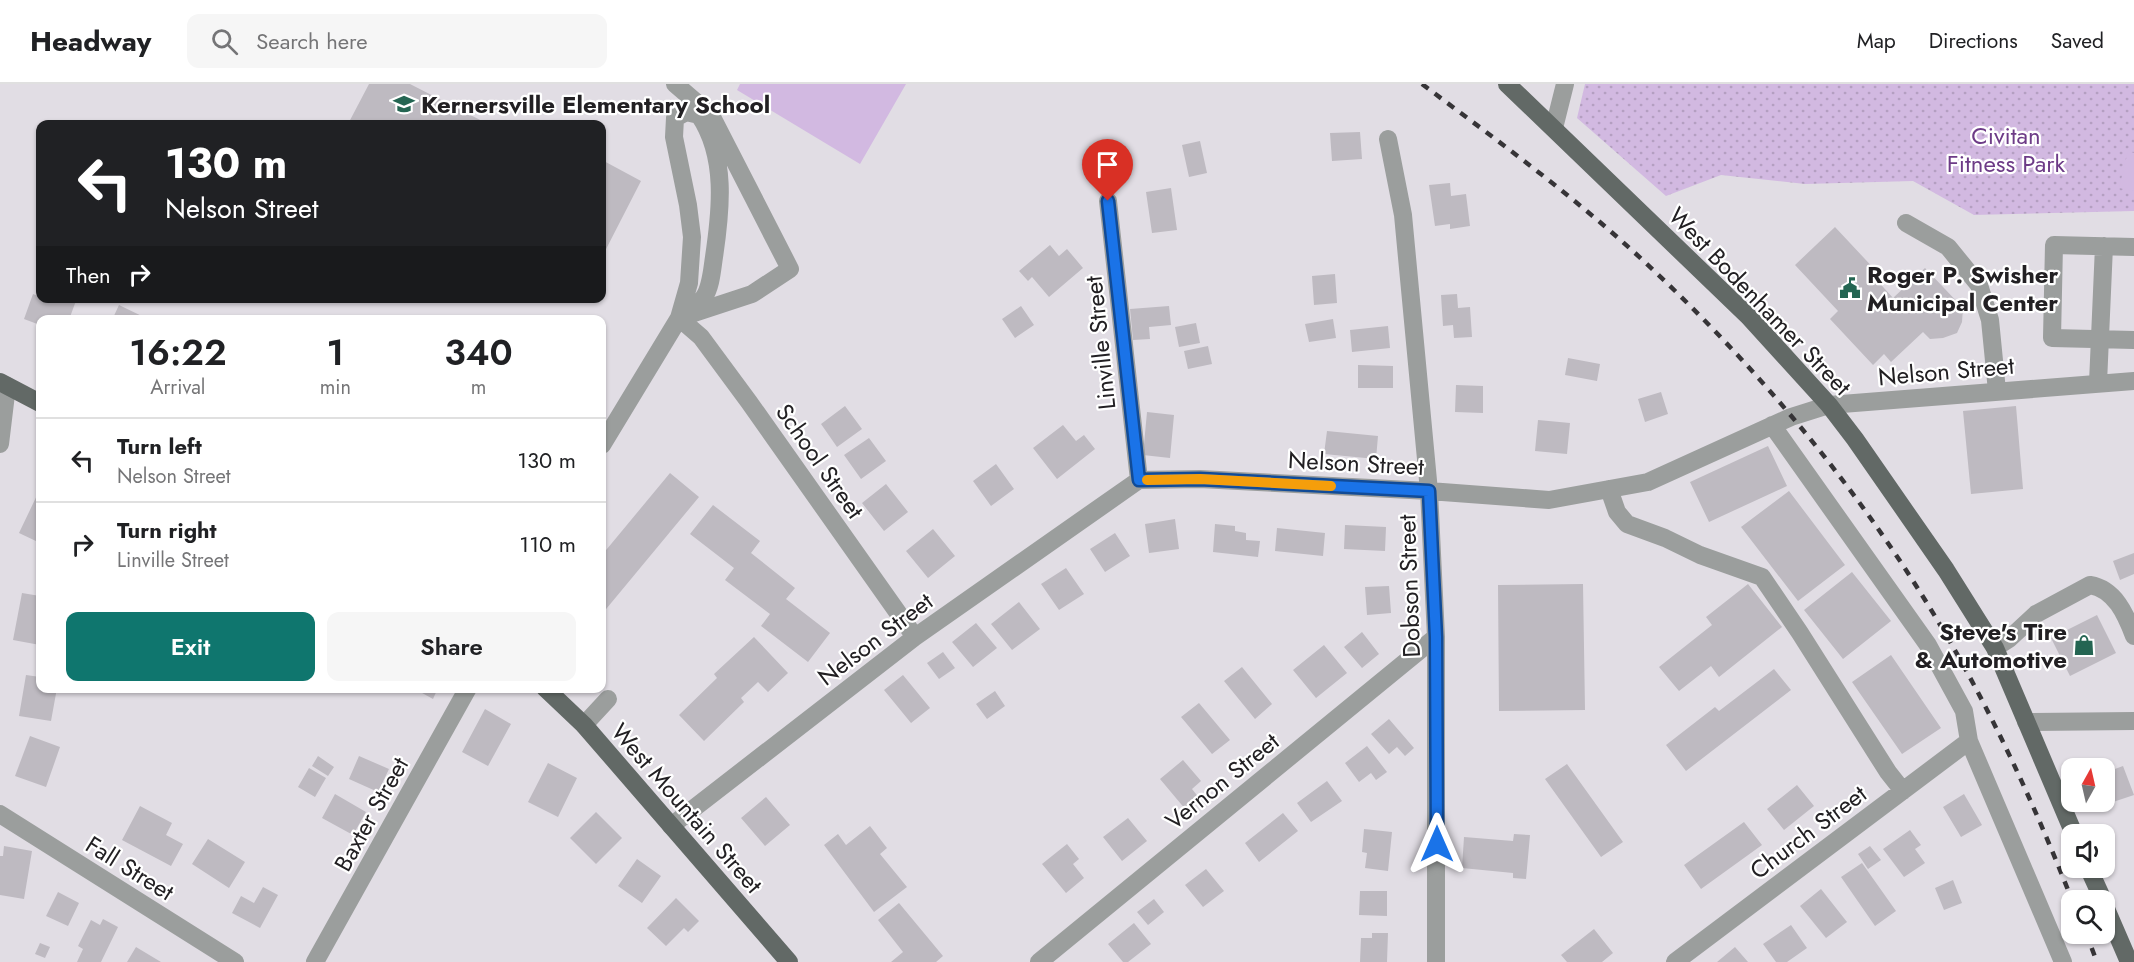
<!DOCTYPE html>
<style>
:root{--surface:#fff;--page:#f6f6f6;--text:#202124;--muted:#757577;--line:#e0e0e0;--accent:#0f766e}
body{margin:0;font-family:Jost,sans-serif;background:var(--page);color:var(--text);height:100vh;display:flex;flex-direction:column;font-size:22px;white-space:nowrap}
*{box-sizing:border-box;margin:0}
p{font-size:20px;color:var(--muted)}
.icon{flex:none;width:33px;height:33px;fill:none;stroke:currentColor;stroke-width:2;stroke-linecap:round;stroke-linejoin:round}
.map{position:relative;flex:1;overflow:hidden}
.side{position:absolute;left:36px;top:231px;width:570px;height:378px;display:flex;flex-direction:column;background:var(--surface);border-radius:12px;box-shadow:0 2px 4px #0004}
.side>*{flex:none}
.banner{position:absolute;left:36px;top:36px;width:570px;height:183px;border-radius:12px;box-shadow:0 2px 4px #0004;background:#202124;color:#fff;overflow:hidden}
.needle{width:39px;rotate:8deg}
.tools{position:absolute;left:2061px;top:674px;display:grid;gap:12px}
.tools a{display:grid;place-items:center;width:54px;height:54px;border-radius:12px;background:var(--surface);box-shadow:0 2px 4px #0004;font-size:30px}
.pin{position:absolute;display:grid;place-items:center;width:51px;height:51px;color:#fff;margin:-62px -26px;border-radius:50% 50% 50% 0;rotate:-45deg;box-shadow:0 0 6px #0007}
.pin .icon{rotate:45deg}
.me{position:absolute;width:66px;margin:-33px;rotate:0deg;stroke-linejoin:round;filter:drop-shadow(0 0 4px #0008)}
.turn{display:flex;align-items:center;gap:21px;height:126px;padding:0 30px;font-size:27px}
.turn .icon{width:78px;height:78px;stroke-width:2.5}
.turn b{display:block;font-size:42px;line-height:51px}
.then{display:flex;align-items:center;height:57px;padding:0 30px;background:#0003;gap:12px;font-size:22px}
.eta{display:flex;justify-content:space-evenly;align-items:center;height:102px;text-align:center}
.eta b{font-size:36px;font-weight:600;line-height:42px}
.button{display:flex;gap:12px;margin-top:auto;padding:12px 30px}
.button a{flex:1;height:69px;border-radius:12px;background:var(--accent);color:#fff;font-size:24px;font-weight:600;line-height:69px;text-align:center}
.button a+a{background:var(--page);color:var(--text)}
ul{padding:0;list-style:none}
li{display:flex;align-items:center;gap:18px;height:84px;padding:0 30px;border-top:2px solid var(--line)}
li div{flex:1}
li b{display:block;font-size:22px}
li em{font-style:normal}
header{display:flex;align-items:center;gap:36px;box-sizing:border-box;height:84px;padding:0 30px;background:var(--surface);border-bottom:2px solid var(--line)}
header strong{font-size:28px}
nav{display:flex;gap:33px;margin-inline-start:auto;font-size:21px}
.search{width:420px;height:54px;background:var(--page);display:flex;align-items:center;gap:15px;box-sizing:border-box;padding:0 21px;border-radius:12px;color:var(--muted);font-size:22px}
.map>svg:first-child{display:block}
.green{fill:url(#green-dots)}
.pitch{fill:#d2b9e1}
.building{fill:#bebac1}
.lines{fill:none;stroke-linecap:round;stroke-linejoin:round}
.minor{stroke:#9b9e9d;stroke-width:18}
.major{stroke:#626966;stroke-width:18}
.rail{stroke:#363437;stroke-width:4.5;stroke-dasharray:8 8;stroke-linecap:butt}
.route-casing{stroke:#114b97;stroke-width:15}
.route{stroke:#1a73e8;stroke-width:10}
.slow{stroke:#f59e0b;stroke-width:10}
.labels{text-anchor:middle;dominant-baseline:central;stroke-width:4.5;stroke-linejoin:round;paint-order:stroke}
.poi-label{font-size:24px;font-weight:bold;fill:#222023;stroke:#fff;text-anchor:start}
.park-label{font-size:24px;fill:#6d3b87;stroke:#fff}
.street-label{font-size:24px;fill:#222023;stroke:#fff}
</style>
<header>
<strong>Headway</strong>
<div class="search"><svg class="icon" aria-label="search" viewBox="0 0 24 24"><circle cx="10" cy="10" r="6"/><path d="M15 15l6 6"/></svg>Search here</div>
<nav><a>Map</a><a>Directions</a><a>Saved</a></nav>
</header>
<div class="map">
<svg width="2134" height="878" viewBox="0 0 2134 878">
<defs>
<pattern id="green-dots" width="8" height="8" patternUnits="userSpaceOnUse" patternTransform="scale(1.5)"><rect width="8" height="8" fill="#d2b9e1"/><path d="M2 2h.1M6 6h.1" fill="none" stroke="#b49fc1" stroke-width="1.8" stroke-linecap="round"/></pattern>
</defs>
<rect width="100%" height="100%" fill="#e1dde4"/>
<!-- green -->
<path class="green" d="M1585 0H2134V127L1974 131 1913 97 1805 100 1721 91 1666 112 1577 34Z"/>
<!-- pitch -->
<path class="pitch" d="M740 0H906L860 80 737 6Z
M2128 67 2134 69V107L2119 104Z"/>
<!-- building -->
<path class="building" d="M369 0H410L488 40H348Z
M1360 48 1362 75 1332 77 1330 49Z
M1200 57 1207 89 1189 93 1182 61Z
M602 76 641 97 602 173Z
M1450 99 1451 112 1466 110 1470 142 1450 145V140L1435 142 1429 101Z
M1171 104 1177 146 1152 149 1146 108Z
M1835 143 1879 190 1875 194 1893 214 1925 184 1963 224 1962 238 1957 249 1943 254 1930 255 1923 248 1891 278 1884 270 1873 281 1830 235 1838 227 1795 181Z
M1050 161 1059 172 1067 165 1083 184 1049 213 1032 193 1028 197 1019 187Z
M1335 190 1337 219 1314 221 1312 192Z
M33 210 56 219 58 214H77L70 233 77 236H40V241L24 235Z
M1457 210 1458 224 1470 223 1472 253 1454 254 1453 241 1443 242 1441 211Z
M119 221 150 236H112Z
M1021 222 1034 241 1015 254 1002 235Z
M1169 222 1171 241 1149 243 1150 255 1133 256 1130 225Z
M1333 235 1336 254 1309 258 1305 240Z
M1196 239 1200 259 1179 263 1175 243Z
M1388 242 1390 264 1352 268 1350 246Z
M1208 262 1212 280 1188 285 1184 267Z
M1568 274 1600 280 1597 297 1565 291Z
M1358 281 1393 282V304H1358Z
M1456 301 1483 302V329L1455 328Z
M1661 308 1668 330 1645 338 1638 315Z
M845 322 862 345 837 363 821 340Z
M2016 322 2023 405 1971 410 1963 327Z
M1147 328 1174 331 1170 374 1143 371Z
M1538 336 1570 339 1567 370 1535 367Z
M1063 341 1076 357 1084 351 1095 365 1057 395 1033 364Z
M1327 347 1378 352 1376 375 1324 370Z
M869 354 886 377 861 395 844 371Z
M1768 362 1787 402 1709 438 1690 398Z
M996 380 1014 405 991 422 973 397Z
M670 389 699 413 602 530V471Z
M886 400 908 428 884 447 862 419Z
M40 405V452L38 458 19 449Z
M1789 407 1845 481 1798 517 1741 443Z
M713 421 760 457 751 469 795 504 786 515 830 549 808 578 761 542 770 530 725 496 734 484 690 450Z
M1175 435 1179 465 1149 469 1145 440Z
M1215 440 1235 442V447L1246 449V456L1260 457 1258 473 1213 468Z
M1345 441 1386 443 1385 467 1344 465Z
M1277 444 1325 449 1323 472 1275 467Z
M933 445 955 472 928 494 906 467Z
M1115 449 1130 472 1105 488 1090 465Z
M2134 469V490L2120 496 2113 477Z
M1066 484 1084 510 1059 526 1041 500Z
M1852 488 1891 537 1843 575 1804 526Z
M1583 500 1585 626 1499 627 1498 501Z
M1748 500 1782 543 1719 593 1711 582 1679 607 1659 583 1712 541 1706 533Z
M1389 502 1391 529 1367 531 1365 503Z
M22 509 40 512V561L13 556Z
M1019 518 1040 545 1012 566 991 540Z
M2097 531 2116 569 2070 592 2051 554Z
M976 539 997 564 973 583 952 558Z
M1362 548 1379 570 1362 584 1344 563Z
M754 553 788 589 768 608 758 598 741 614 744 618 704 657 679 631 717 594 714 590Z
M1324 561 1347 589 1316 614 1293 586Z
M943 568 955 584 939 595 927 579Z
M1891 571 1941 644 1902 670 1852 598Z
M1242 583 1272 620 1255 635 1224 597Z
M1774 585 1791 606 1686 687 1666 661 1715 623 1719 627Z
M26 591 40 593V604H57L51 637 19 632Z
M903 591 930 624 911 639 884 606Z
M413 604H438L433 615Z
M995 607 1005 622 987 635 976 620Z
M1199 619 1230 656 1212 670 1181 633Z
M485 625 511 640 488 682 462 668Z
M1389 635 1414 664 1405 672 1397 663 1389 670 1371 650Z
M30 652 60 663 46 703 15 692Z
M1367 662 1387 688 1376 696 1371 689 1359 698 1345 679Z
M318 672 334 683 328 692 312 682Z
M359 672 389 685 378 708 349 695Z
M1183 676 1201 697 1192 705 1200 715 1186 726 1160 695Z
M548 679 577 694 558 733 528 718Z
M1567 680 1623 758 1601 773 1545 695Z
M2123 682 2134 711 2110 719 2104 705V689Z
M309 684 326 694 315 713 298 703Z
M1327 697 1342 717 1311 738 1297 719Z
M1797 701 1814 722 1784 746 1767 725Z
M335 710 366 728 353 751 322 734Z
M1964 710 1982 741 1961 753 1943 723Z
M766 713 790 741 765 762 741 734Z
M140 722 172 739 166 751 183 760 171 782 122 756Z
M596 728 622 754 596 780 570 754Z
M1283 729 1298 747 1259 778 1245 759Z
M1128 734 1147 757 1122 777 1103 753Z
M1744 738 1762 761 1701 805 1684 781Z
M870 742 887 764 880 770 907 803 874 828 824 761 838 750 846 761Z
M1364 745 1392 748 1388 787 1365 784 1367 769 1362 768Z
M1910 746 1921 761 1915 765 1925 779 1904 793 1883 765Z
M1514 750 1530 751 1526 795 1513 794V789L1462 784 1464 753 1513 757Z
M208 755 245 778 229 804 192 780Z
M1067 760 1079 775 1073 780 1084 794 1066 809 1042 780Z
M4 762 32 767 24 815 0 811V772H3Z
M1870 762 1881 776 1868 785 1858 770Z
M637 775 661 792 642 819 618 802Z
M1862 779 1896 827 1875 842 1841 793Z
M1206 785 1224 807 1203 823 1185 801Z
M1953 796 1962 819 1944 826 1935 804Z
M263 803 278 811 260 844 232 829 241 812 254 819Z
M1821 805 1847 838 1826 854 1800 822Z
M1360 807H1387V832L1359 831Z
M58 808 79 819 68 842 46 832Z
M676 814 699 837 688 848 684 844 666 862 647 844Z
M1154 815 1164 828 1148 841 1137 828Z
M899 819 943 872 936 878H891L903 868 878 836Z
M103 835 118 843 101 878H77L83 865 78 862 91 836 100 841Z
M1134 839 1151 860 1128 878H1123L1108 860Z
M1791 841 1807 864 1787 878H1776L1763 860Z
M1594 845 1613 869 1602 878H1567L1561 871Z
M1372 849H1388L1387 878H1360L1361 854H1372Z
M40 859 50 863 45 874 35 870Z
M136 863 161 878H127Z
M1735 863 1748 878H1717Z"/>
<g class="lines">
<!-- minor -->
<path class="minor" d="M686 28 699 31C727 72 721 126 714 173 712 186 711 203 704 213 699 221 686 228 679 234L689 199 692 153 688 121 674 53 675 34Z
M1554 44 1565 0
M1388 55 1403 131 1429 407 1436 553V878
M1108 117 1139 396
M1906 139 1948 163 1979 201 1990 236 1997 307
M2134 163 2054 161 2052 254 2134 256
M679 234 701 253 749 318 915 553
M2098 299 2104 162
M1772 341 1928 561 1964 627 1969 657 2063 878
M0 360 7 302
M602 361 679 234 752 210 790 185 711 31 675 0
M1609 405 1617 428 1627 440 1665 454 1700 471 1762 493 1800 549 1888 688 1903 707
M1995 564 2009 555 2036 530 2090 501C2115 505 2126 531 2134 552
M2026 638 2134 637
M584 641 608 615
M0 730 235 878
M671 742 915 553 1139 396 1200 395 1429 407 1549 416 1648 398 1791 333 1829 321 2134 297
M315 878 468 604
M1039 878 1436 553
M1675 878 1969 657"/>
<!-- major -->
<path class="major" d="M1507 0 1748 232 1829 321 1855 355 1946 486 1995 564 2074 750
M0 298 40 319
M545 604 584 641 789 878
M2088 783 2103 816
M2104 820 2129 878"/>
<!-- rail -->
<path class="rail" d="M1422 0C1494 54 1568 108 1635 169 1757 281 1866 412 1949 556 1997 639 2037 727 2072 816
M2086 849 2097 878"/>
</g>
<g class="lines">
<defs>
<path id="route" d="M1108 117 1139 396 1200 395 1429 407 1436 553 1437 760"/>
</defs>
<!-- route casing -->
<use href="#route" class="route-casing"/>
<!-- route -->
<use href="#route" class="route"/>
<!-- slow -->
<path class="slow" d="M1147 396 1200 395 1331 402"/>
</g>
<!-- icons -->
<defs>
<symbol id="school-bare" viewBox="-9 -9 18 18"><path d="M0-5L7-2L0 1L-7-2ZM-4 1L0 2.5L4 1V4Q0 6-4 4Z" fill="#246552" stroke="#fff" stroke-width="2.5" paint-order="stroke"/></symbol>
<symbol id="civic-bare" viewBox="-9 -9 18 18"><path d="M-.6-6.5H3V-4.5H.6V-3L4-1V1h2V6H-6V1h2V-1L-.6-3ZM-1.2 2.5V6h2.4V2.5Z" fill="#246552" stroke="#fff" stroke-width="2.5" paint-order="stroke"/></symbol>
<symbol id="shop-bare" viewBox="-9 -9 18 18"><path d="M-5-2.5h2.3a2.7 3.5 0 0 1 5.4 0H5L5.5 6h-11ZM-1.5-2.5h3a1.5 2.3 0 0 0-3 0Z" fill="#246552" stroke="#fff" stroke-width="2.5" paint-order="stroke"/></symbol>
</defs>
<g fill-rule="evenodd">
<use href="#school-bare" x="389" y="5" width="30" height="30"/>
<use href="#civic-bare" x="1835" y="189" width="30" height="30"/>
<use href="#shop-bare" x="2069" y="546" width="30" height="30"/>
</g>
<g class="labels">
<!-- poi labels -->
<g class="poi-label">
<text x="421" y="20">Kernersville Elementary School</text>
<text x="1867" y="190">Roger P. Swisher<tspan x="1867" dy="28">Municipal Center</tspan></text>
<text x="2067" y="547" text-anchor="end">Steve's Tire<tspan x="2067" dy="28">&amp; Automotive</tspan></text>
</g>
<!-- park labels -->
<g class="park-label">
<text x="2006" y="51">Civitan<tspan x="2006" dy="28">Fitness Park</tspan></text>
</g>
<!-- street labels -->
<g class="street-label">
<text transform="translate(1760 217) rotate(46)">West Bodenhamer Street</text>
<text transform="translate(1100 259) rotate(-96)">Linville Street</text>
<text transform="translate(1946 287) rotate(-5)">Nelson Street</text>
<text transform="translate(820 377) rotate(55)">School Street</text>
<text transform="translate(1356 379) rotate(3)">Nelson Street</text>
<text transform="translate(1409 502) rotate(-92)">Dobson Street</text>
<text transform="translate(875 555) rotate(-37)">Nelson Street</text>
<text transform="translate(1222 697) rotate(-39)">Vernon Street</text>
<text transform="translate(687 724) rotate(49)">West Mountain Street</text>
<text transform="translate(371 730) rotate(-61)">Baxter Street</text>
<text transform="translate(1808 748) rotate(-37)">Church Street</text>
<text transform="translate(130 784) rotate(32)">Fall Street</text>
</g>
</g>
</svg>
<div class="tools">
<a><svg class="needle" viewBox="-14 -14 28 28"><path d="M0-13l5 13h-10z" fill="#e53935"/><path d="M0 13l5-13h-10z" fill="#757577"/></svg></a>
<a><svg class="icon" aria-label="sound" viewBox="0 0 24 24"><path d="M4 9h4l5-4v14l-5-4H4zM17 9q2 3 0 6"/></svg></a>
<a><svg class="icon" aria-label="search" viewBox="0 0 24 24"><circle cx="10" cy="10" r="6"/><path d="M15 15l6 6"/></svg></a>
</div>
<div class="pin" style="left:1108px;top:117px;background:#d93025"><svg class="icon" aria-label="arrive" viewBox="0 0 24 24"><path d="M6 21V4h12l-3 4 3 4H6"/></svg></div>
<svg class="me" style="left:1437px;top:760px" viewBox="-20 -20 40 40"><path d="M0-17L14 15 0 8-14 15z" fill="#1a73e8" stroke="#fff" stroke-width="4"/></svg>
<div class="banner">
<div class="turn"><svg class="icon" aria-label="left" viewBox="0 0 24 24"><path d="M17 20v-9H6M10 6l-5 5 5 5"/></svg><div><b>130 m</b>Nelson Street</div></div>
<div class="then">Then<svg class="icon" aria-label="right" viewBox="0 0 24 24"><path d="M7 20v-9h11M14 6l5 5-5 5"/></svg></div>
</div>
<section class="side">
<div class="eta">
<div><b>16:22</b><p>Arrival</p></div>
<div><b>1</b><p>min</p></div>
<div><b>340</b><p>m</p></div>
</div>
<ul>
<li><svg class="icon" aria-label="left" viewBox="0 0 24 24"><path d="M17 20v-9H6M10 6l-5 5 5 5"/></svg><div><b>Turn left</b><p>Nelson Street</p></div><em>130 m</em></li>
<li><svg class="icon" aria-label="right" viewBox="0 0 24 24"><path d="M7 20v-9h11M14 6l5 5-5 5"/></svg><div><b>Turn right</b><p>Linville Street</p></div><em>110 m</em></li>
</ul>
<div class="button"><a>Exit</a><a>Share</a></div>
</section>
</div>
